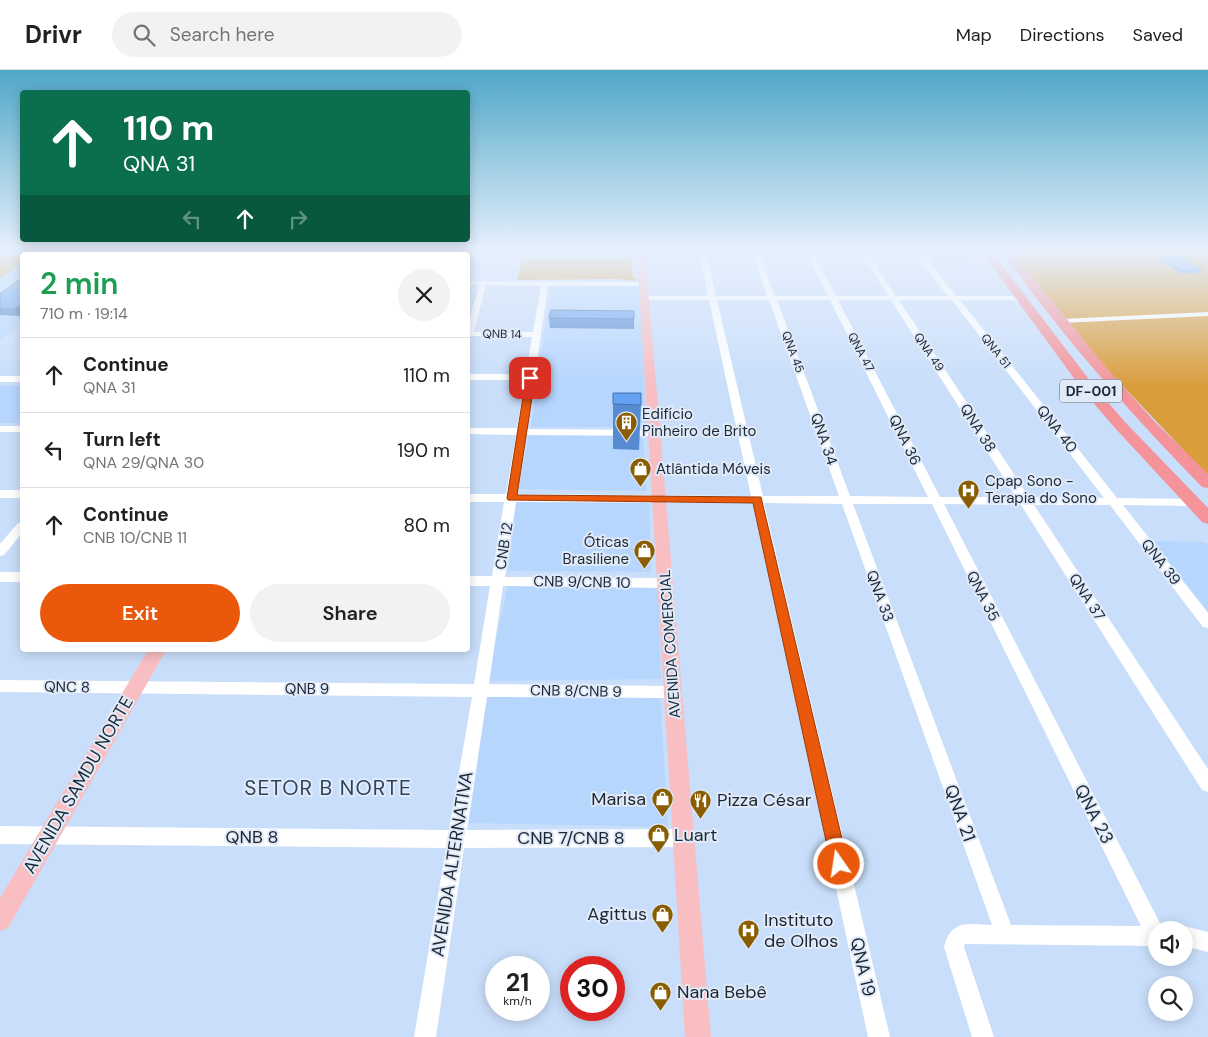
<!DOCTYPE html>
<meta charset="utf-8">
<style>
:root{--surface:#fff;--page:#f2f2f2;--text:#202124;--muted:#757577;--line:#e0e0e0;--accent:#ea580c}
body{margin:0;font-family:"DM Sans",sans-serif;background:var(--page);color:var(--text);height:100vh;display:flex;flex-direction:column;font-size:19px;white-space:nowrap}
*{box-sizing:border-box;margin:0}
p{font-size:16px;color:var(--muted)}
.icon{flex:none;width:28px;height:28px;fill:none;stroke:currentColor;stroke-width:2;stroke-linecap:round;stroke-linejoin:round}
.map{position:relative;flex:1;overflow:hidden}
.details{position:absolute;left:20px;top:182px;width:450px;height:400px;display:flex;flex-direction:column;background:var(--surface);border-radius:5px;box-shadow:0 2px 12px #0003}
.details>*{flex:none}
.hud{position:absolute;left:20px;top:20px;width:450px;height:152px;border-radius:5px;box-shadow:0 2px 12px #0003;background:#0b6e4f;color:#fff;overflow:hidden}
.controls{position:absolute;left:1148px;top:851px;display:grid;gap:10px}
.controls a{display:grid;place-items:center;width:45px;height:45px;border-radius:50%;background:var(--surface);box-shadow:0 2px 12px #0003;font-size:25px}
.speed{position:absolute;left:485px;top:886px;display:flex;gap:10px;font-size:25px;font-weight:700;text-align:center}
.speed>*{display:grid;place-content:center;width:65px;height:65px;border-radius:50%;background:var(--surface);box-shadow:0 2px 12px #0003;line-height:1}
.speed small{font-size:12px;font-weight:400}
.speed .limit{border:8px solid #d22;background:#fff;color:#111}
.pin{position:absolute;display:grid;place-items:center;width:42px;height:42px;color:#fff;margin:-21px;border-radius:10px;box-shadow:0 2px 8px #0006}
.me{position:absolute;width:55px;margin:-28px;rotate:347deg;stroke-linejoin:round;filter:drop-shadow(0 0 4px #0008)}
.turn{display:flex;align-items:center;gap:18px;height:105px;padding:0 20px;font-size:22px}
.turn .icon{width:65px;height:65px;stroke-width:2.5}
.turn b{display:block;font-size:35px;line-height:42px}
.lanes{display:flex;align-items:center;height:48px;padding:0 20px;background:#0003;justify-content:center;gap:25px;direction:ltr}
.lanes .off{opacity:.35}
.round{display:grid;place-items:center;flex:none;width:52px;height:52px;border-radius:26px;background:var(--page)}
.overview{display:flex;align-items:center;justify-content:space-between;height:85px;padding:0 20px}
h1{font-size:30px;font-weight:600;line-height:38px;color:#1e9e55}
.cta{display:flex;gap:10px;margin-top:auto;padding:10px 20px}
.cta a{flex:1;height:58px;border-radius:30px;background:var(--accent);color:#fff;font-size:20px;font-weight:600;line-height:58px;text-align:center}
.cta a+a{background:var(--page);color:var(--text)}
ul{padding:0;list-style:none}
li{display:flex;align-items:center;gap:15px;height:75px;padding:0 20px;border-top:1px solid var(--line)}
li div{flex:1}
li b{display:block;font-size:19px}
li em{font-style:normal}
header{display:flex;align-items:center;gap:30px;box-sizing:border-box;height:70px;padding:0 25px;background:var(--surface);border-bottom:1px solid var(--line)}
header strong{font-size:24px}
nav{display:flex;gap:28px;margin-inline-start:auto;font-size:18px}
.search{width:350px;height:45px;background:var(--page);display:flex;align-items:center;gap:12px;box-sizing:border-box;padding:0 18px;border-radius:28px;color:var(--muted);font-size:19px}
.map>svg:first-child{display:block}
.built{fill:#b7d6fe}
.green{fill:#da9d3b}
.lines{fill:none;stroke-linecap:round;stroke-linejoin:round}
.minor{fill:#fff;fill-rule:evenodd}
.major{fill:#f8bec2;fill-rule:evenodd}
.highway{fill:#f4939a;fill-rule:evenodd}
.wall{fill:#578bd1}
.shaded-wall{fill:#4771aa}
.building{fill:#65a2f3;stroke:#4771aa}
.route{fill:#ea580c;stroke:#983908}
.labels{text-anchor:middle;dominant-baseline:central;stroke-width:4;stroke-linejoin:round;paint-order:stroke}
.far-street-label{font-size:12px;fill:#1d2734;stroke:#e0eaf8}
.shield{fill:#e0eaf8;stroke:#58626f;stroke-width:1}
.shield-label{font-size:14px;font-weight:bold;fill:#1d2734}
.poi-label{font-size:15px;fill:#1d2734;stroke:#e0eaf8;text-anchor:start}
.street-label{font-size:15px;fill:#1d2734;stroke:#e0eaf8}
.near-street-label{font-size:18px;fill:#1d2734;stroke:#e0eaf8}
.near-poi-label{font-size:18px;fill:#1d2734;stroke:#e0eaf8;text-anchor:start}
.near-quarter-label{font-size:21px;letter-spacing:1px;fill:#2e435f;stroke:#e0eaf8}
</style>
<header>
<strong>Drivr</strong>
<div class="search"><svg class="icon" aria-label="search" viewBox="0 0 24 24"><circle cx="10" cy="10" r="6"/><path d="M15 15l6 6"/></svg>Search here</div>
<nav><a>Map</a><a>Directions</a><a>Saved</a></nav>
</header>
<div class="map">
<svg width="1208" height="967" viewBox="0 0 1208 967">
<rect width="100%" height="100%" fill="#c9defa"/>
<!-- built -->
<path class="built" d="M511 182H553L552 189H509Z
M925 182H965L980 198 937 197Z
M0 185H22V253L0 270Z
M551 215H639L647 357H531Z
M0 316H22V353H0Z
M529 365H643L646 421 519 419Z
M516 431 649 433 651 502 508 501Z
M1152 471 1205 472 1208 475V541Z
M658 514 661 609 487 611 508 515Z
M660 624 668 757 469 753 487 625Z"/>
<!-- green -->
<path class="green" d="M1012 182H1208V406L1104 296Z
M0 185H22V193L0 208Z
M522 189H631L633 208H636V211L616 209 517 210Z"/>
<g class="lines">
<!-- minor -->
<path class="minor" d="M20 182H296L297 183 293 185H263L24 184Z
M441 182H448L446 185H438Z
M699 182H706L716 226H767L752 182H759L775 226H828L806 182H813L836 226H888L861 182H867L896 226H948L914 182H922L956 226H1010L1026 229V233L1010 230H960L1117 428 1195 429 1197 432 1191 436 1123 435 1208 543V558L1203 557 1110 435H1034L1208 699V722L1202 720 1021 435 944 434 1163 859 1156 860V876L965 874 964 877 994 967H972L944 877C951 849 968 854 992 855L842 434 764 433 890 967H868L753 433 516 432 505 507 665 508 670 510 672 513 670 516 665 518 503 516 489 614 673 616 678 617 681 622 678 627 673 628 487 627 467 760 685 759 691 762 694 768 691 774 685 777 464 778 436 967H414L446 778 0 774V756L449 760 472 627 0 622V610L474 614 490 516H468V506H492L504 432H468V424H506L516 365 468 364V358H517L525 310H468V304H526L532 267 468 266V254L479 215H468V211L643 212 647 214 643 216H548L527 359 655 360 660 363 655 366 526 365 517 424 751 426 709 230H644L640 228 644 226H708ZM486 215 541 216 533 262H474ZM717 230H769L839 426H763ZM777 230H830L928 427 850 426ZM838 230H891L1016 427H940ZM899 230H952L1104 428 1029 427ZM853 434H932L1141 856 1011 855Z
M1208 242V246L1061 253 1057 251 1061 249Z
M0 306H22V312H0Z
M0 356H22V362H0Z
M0 420H22V428H0Z
M22 452V463L4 485 0 486V474L18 453Z
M0 502H22V512H0Z
M1184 856 1208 862V882L1184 876V860H1177Z"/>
<!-- major -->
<path class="major" d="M385 182H393L391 185H383Z
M637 182H645L711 967H685Z
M148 580H166L8 858 0 861V828Z"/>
<!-- highway -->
<path class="highway" d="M982 182H992L1094 316 1125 352 1208 438V454L1202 452 1115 358 1084 322Z
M1002 182H1012L1110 302 1155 352 1208 404V418L1202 417C1130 343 1062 266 1002 182Z"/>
</g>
<!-- wall -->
<path class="wall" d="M600 182H624L618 184H600Z
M1160 187 1202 200 1200 203 1181 204 1158 190Z
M22 208V243L20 246 0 245V224Z
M551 240 634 241V259L550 258 549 248Z
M613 323 641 335 639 380 613 379Z"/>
<!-- shaded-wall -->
<path class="shaded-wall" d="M22 234V243L20 246 15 239Z"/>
<!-- building -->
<path class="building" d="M200 182H227L232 185H204Z
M1179 186 1202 200 1182 201 1160 187Z
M22 208V234L15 239H0V224Z
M551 240 634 241V249L549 248Z
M613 323H641V335L613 334Z"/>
<!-- sky -->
<linearGradient id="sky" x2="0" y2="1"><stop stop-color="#4fa7c7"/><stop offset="0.57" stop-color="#e7f0fd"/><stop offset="1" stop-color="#e7f0fd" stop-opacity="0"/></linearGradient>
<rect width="1208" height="317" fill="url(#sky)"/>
<!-- route -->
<path class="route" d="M530 305 535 308 517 425 761 427 848 794 845 800 839 803 833 800 831 794 753 433 508 430 507 428 526 308Z"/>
<!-- icons -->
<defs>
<symbol id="building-pin" viewBox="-11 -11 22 30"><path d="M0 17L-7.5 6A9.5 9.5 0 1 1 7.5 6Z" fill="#8a5d00" stroke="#e0eaf8"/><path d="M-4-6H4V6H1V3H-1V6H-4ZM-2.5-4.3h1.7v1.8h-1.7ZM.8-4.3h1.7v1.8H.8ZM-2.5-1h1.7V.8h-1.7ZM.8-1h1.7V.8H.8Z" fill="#fff"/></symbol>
<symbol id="shop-pin" viewBox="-11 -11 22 30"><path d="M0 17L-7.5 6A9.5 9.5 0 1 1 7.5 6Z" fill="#8a5d00" stroke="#e0eaf8"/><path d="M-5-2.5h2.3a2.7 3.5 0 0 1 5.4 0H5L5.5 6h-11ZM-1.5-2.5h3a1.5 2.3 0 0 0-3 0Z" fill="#fff"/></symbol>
<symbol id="hospital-pin" viewBox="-11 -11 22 30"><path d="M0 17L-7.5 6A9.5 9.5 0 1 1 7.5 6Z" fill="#8a5d00" stroke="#e0eaf8"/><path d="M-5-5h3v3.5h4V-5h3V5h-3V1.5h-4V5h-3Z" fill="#fff"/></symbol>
<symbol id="restaurant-pin" viewBox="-11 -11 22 30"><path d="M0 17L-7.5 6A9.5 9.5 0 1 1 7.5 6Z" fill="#8a5d00" stroke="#e0eaf8"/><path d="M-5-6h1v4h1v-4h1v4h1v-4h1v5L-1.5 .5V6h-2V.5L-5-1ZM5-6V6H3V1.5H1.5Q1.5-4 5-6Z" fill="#fff"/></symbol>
</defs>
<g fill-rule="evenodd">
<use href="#building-pin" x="614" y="340" width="25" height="34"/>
<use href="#shop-pin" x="628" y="386" width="25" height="34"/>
<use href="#hospital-pin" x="956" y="408" width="25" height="34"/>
<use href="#shop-pin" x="632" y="468" width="25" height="34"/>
<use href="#shop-pin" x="650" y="716" width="25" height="34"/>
<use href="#restaurant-pin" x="688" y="718" width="25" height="34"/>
<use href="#shop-pin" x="646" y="752" width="25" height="34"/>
<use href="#shop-pin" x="650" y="832" width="25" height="34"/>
<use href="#hospital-pin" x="736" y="848" width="25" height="34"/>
<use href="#shop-pin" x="648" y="910" width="25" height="34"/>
</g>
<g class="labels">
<!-- far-street labels -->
<g class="far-street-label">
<text transform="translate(502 264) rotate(1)">QNB 14</text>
<text transform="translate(996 281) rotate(52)">QNA 51</text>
<text transform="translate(793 282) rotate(70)">QNA 45</text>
<text transform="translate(861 282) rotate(62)">QNA 47</text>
<text transform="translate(929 282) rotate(56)">QNA 49</text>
</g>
<!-- shield labels -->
<rect class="shield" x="1060" y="309.5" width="62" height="23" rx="4"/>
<g class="shield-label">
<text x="1091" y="321">DF-001</text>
</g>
<!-- poi labels -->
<g class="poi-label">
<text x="642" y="344">Edifício<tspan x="642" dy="17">Pinheiro de Brito</tspan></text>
<text x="656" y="399">Atlântida Móveis</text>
<text x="985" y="411">Cpap Sono -<tspan x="985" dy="17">Terapia do Sono</tspan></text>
<text x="629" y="472" text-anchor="end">Óticas<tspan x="629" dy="17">Brasiliene</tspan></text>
</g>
<!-- street labels -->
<g class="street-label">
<text transform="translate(978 358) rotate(58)">QNA 38</text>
<text transform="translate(1057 359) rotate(52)">QNA 40</text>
<text transform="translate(824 369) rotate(71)">QNA 34</text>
<text transform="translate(905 370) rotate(64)">QNA 36</text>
<text transform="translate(504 476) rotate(-81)">CNB 12</text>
<text transform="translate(1161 492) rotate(52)">QNA 39</text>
<text transform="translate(582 512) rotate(1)">CNB 9/CNB 10</text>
<text transform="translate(880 526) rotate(70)">QNA 33</text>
<text transform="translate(983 526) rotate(63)">QNA 35</text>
<text transform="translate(1087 527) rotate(57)">QNA 37</text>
<text transform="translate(670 574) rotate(-94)">AVENIDA COMERCIAL</text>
<text transform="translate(67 617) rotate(1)">QNC 8</text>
<text x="307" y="619">QNB 9</text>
<text transform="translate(576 621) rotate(1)">CNB 8/CNB 9</text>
</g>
<!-- near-street labels -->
<g class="near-street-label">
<text transform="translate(78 715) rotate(-60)">AVENIDA SAMDU NORTE</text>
<text transform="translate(960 743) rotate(70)">QNA 21</text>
<text transform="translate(1094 744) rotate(63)">QNA 23</text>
<text x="252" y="767">QNB 8</text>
<text x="571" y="768">CNB 7/CNB 8</text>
<text transform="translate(452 794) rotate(-81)">AVENIDA ALTERNATIVA</text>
<text transform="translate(863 897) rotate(77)">QNA 19</text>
</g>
<!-- near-poi labels -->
<g class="near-poi-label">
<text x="646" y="729" text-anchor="end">Marisa</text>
<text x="717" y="730">Pizza César</text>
<text x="674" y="765">Luart</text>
<text x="647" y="844" text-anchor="end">Agittus</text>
<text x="764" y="850">Instituto<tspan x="764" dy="21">de Olhos</tspan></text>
<text x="677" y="922">Nana Bebê</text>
</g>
<!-- near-quarter labels -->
<g class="near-quarter-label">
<text x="328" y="718">SETOR B NORTE</text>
</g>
</g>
</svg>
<div class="controls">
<a><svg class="icon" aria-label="sound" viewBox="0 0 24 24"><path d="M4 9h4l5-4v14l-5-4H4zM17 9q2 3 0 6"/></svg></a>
<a><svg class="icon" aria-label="search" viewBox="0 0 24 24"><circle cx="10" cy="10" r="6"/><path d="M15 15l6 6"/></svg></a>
</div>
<div class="speed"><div>21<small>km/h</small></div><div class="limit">30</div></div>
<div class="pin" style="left:530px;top:308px;background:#d93025"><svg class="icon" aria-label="arrive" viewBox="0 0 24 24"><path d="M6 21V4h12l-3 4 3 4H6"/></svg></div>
<svg class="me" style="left:839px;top:794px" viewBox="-20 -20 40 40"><circle r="17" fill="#ea580c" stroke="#fff" stroke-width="3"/><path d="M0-11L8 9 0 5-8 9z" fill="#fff"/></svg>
<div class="hud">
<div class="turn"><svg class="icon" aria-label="ahead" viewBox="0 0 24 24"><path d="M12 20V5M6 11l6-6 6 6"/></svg><div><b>110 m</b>QNA 31</div></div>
<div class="lanes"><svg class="icon off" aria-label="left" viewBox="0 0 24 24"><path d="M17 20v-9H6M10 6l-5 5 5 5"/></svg><svg class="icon" aria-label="ahead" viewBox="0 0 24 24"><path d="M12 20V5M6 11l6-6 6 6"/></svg><svg class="icon off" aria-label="right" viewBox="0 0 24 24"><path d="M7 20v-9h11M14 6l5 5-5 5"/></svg></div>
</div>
<section class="details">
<div class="overview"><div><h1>2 min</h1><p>710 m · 19:14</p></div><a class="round"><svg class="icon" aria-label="close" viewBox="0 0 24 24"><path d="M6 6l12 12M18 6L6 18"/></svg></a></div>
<ul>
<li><svg class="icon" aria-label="ahead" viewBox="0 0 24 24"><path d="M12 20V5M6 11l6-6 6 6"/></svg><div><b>Continue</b><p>QNA 31</p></div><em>110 m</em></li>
<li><svg class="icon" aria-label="left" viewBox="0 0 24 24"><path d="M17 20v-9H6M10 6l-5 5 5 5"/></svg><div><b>Turn left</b><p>QNA 29/QNA 30</p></div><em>190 m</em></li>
<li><svg class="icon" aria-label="ahead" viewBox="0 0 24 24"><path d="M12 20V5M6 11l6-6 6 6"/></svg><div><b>Continue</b><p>CNB 10/CNB 11</p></div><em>80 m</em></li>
</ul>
<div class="cta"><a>Exit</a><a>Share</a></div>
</section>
</div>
